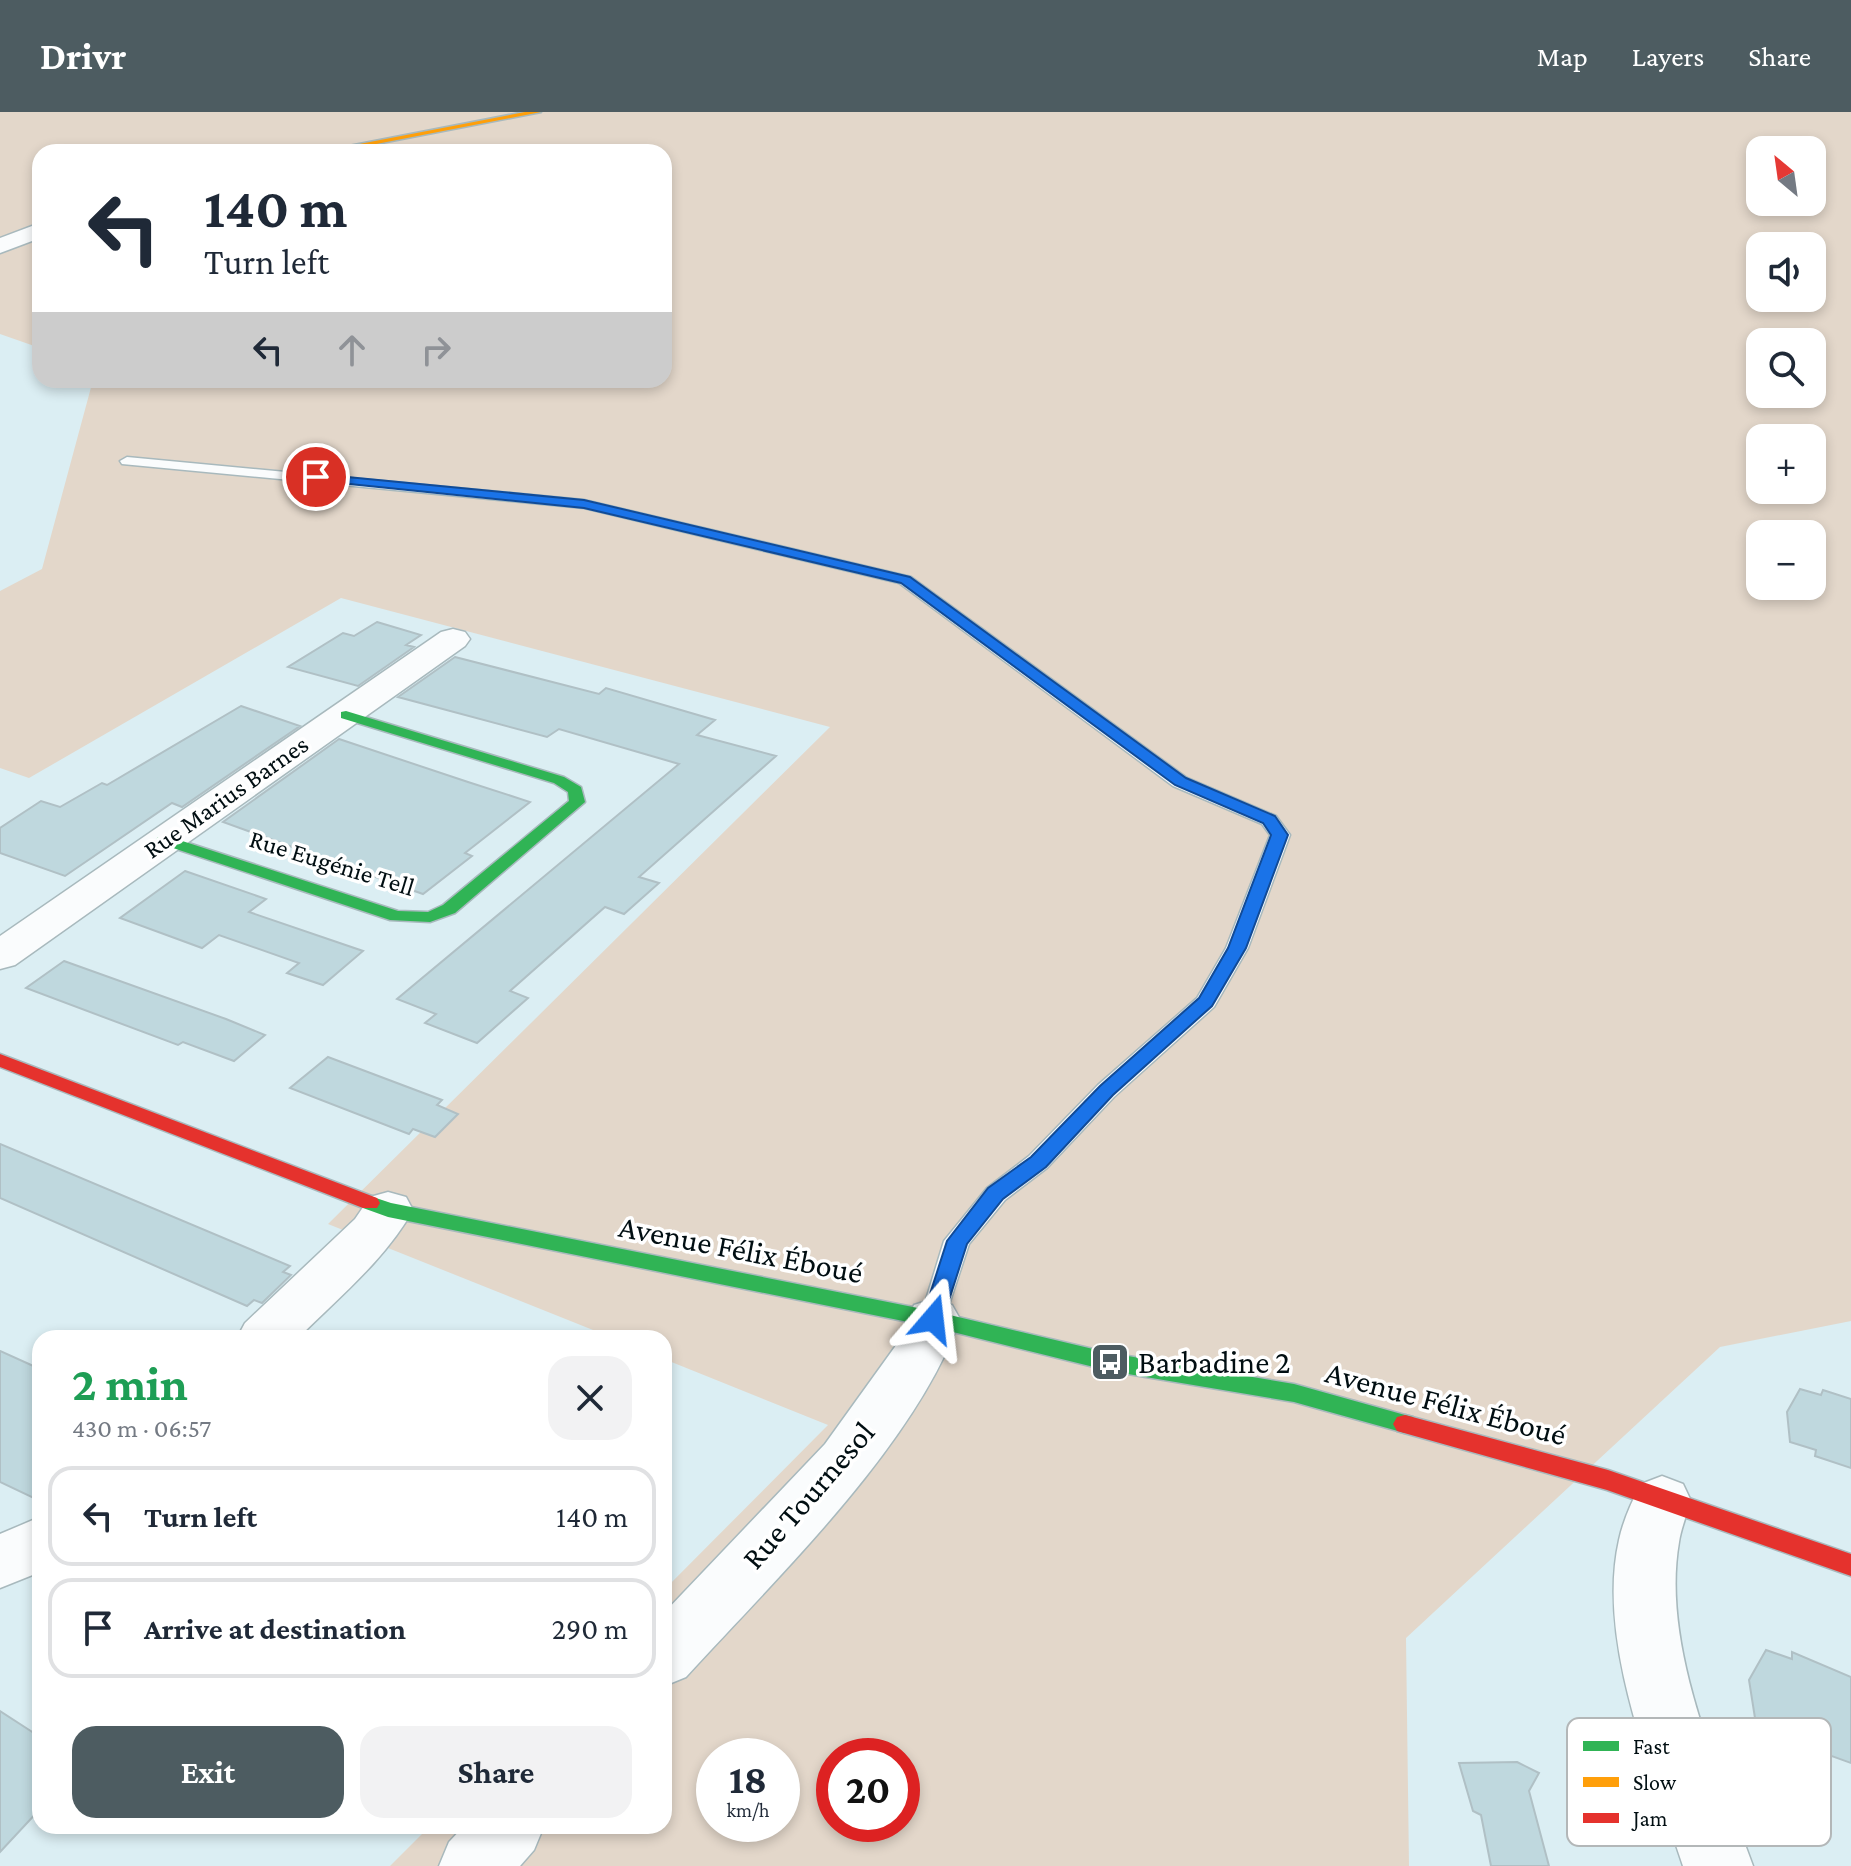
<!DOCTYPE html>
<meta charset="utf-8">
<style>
:root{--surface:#fff;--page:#f2f2f3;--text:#1f2937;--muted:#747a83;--line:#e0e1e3;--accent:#4d5c61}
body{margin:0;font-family:"Crimson Pro",serif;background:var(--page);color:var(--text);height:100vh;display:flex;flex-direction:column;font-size:30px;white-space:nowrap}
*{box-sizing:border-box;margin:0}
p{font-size:26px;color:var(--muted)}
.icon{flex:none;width:44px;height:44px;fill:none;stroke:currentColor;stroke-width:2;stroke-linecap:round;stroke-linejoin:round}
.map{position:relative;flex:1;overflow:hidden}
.sheet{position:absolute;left:32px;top:1218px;width:640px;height:504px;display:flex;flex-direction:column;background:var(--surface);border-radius:24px;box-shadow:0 4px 12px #0003}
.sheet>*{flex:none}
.top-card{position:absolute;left:32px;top:32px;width:640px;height:244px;border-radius:24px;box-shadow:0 4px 12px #0003;background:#fff;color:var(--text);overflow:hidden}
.needle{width:52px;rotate:331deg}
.buttons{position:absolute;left:1746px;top:24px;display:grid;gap:16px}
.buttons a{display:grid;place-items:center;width:80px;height:80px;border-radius:16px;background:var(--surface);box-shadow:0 4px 12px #0003;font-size:40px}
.speed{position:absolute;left:696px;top:1626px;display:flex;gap:16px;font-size:40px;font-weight:700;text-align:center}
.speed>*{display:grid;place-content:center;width:104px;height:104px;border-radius:50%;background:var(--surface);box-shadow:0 4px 12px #0003;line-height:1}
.speed small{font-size:20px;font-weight:400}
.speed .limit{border:12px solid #d22;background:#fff;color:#111}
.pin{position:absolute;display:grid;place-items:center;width:68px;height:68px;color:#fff;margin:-34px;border:4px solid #fff;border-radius:50%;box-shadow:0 2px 8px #0007}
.me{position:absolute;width:88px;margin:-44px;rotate:17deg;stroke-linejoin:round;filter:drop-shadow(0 0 6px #0008)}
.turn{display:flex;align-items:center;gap:28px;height:168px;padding:0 40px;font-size:36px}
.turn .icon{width:104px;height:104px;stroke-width:2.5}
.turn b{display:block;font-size:56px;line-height:68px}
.lanes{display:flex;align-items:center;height:76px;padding:0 40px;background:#0003;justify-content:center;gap:40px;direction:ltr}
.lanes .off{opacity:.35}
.round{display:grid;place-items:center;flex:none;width:84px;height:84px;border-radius:24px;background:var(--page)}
.head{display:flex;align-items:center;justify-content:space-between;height:136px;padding:0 40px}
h1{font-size:48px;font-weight:700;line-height:60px;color:#1e9e55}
.button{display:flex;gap:16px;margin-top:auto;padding:16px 40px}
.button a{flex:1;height:92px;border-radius:24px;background:var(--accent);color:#fff;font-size:32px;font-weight:700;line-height:92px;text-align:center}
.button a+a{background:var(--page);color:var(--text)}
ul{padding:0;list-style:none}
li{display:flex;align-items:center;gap:24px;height:100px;margin:0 16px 12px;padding:0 24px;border:4px solid var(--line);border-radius:24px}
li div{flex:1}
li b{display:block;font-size:30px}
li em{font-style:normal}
header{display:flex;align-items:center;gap:48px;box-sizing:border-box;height:112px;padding:0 40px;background:var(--accent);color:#fff}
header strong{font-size:38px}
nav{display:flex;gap:44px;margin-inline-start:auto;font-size:28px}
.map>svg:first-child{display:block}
.green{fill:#e3d7ca;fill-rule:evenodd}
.building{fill:#bfd8de;stroke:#b0c0c5;stroke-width:2}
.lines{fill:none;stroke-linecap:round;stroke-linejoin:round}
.lane-casing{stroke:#a8b9bd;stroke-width:3}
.street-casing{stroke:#a8b9bd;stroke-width:3}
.fast-casing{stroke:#a8b9bd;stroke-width:3}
.slow-casing{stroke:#a8b9bd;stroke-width:3}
.jam-casing{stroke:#a8b9bd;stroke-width:3}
.lane{fill:#fafcfd;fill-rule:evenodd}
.street{fill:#fafcfd;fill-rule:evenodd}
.fast{fill:#30b455;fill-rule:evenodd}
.slow{fill:#ff9f0a;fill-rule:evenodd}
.jam{fill:#e5322d;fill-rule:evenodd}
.route{fill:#1a73e8;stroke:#114b97;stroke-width:2}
.labels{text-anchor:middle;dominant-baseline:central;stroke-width:7;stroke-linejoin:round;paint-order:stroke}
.street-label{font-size:26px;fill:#010e12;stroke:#fff}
.near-street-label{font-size:32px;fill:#010e12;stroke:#fff}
.near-poi-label{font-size:32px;fill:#010e12;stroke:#fff;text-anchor:start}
.key{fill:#fff;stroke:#b3b7b8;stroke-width:2}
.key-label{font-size:22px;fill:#010e12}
</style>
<header>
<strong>Drivr</strong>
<nav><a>Map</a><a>Layers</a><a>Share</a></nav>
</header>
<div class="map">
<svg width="1851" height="1754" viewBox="0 0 1851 1754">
<rect width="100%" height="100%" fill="#dbeef3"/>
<!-- green -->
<path class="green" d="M0 0H1851V1209L1720 1235 1406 1526 1409 1754H390L430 1714H664V1478L828 1313 664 1247V1226H613L328 1112 830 615 341 486 29 666 0 656V479L42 457 93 268H664V40H40V236L0 222ZM1760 38H1812V90H1760ZM1760 134H1812V186H1760ZM1760 230H1812V282H1760ZM1760 326H1812V378H1760ZM1760 422H1812V474H1760ZM714 1644H782V1712H714ZM834 1644H902V1712H834Z"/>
<!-- building -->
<path class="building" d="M377 510 421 523 406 533 414 535 358 574 288 555 343 521 354 524Z
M455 545 599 582 606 576 715 608 697 623 776 644 639 765 659 771 624 802 605 795 510 879 528 886 477 931 425 911 436 902 397 887 679 652 559 617 547 625 398 585Z
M241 594 300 614 182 695 172 691 65 764 0 741V716L41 689 60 695 102 671 107 673Z
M339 627 468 670 530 690 465 741 472 744 423 782 223 710Z
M185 759 266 787 249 800 363 839 323 873 287 861 299 851 219 823 202 836 120 806Z
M64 849 226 907 265 923 234 949 183 930 178 933 26 876Z
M328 945 442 988 437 993 458 1002 435 1025 413 1017 409 1022 290 976Z
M0 1032 290 1154 283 1160 291 1163 262 1191 254 1188 247 1194 0 1086Z
M0 1239 40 1257V1389L0 1370Z
M1800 1277 1821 1283 1823 1278 1851 1287V1356L1815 1344 1816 1338 1790 1330 1787 1300Z
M1766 1538 1792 1547V1540L1851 1565V1651L1779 1625 1780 1617 1755 1606 1749 1568Z
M0 1599 40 1625V1697L0 1740Z
M1517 1650 1539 1661 1529 1679 1549 1754H1491L1481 1703 1473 1699 1459 1651Z"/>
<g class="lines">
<defs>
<path id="lane" d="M127 345 584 388 911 465 1187 666 1276 704 1290 723 1248 836 1214 895 1114 985 1047 1056 1005 1088 969 1132 942 1214 933 1217 924 1214 920 1207 944 1129 987 1076 1029 1044 1098 973 1197 886 1226 836 1270 723 1262 712 1173 674 899 471 584 396 122 352 120 349Z"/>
<path id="street" d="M40 111V126L0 141V126Z
M453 517 465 520 470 527 465 534 15 853 0 857V824L441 520Z
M388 1080 406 1085 413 1098C385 1148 338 1186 298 1226H237L245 1211 355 1107 370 1085Z
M933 1187 952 1193 960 1207C915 1334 777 1465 686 1565L664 1574V1501L825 1332 897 1232 914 1193Z
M1662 1364 1683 1372 1691 1389C1687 1402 1681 1416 1679 1430 1661 1534 1718 1657 1753 1754H1683C1652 1659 1596 1529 1619 1428 1623 1409 1632 1389 1641 1372Z
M40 1405V1460L0 1476V1422Z
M464 1714H544L534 1738 520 1754H439L449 1730Z"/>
<path id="fast" d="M346 599 564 665 581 675 585 690 455 801 430 810 390 808 158 731 156 728 158 725H170L398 799 428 800 443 793 569 689 568 680 554 671 341 606V600Z
M370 1084 391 1091 933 1199 1110 1241 1294 1272 1405 1303 1413 1305 1417 1312 1413 1319 1405 1321 1294 1290 1110 1259 933 1215 388 1105 363 1096 360 1091 363 1086Z"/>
<path id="slow" d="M525 0H541L335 40H318Z"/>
<path id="jam" d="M0 942 377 1086 380 1091 377 1096H363L0 955Z
M1405 1303 1608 1358 1851 1442V1464L1607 1378 1397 1319 1393 1312 1397 1305Z"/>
</defs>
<!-- lane casing -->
<use href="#lane" class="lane-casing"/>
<!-- street casing -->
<use href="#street" class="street-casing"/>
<!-- fast casing -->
<use href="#fast" class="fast-casing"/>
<!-- slow casing -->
<use href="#slow" class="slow-casing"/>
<!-- jam casing -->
<use href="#jam" class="jam-casing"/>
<!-- lane -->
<use href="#lane" class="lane"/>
<!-- street -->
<use href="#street" class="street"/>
<!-- fast -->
<use href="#fast" class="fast"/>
<!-- slow -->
<use href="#slow" class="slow"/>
<!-- jam -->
<use href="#jam" class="jam"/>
</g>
<!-- route -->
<path class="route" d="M316 362 584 388 910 465 1186 666 1275 704 1288 723 1246 836 1212 894 1113 983 1046 1055 1003 1087 967 1132 941 1213H925L922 1207 947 1129 988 1076 1031 1045 1100 974 1199 886 1228 836 1271 723 1263 711 1175 673 901 471 584 396 311 368 310 365Z"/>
<!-- icons -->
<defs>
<symbol id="bus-square" viewBox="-11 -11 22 22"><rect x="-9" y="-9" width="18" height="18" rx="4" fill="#4d5c61" stroke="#fff"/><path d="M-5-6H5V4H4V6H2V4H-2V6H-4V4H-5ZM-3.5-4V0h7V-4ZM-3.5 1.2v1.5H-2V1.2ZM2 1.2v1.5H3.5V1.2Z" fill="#fff"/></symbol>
</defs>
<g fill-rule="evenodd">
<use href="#bus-square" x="1088" y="1228" width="44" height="44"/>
</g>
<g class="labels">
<!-- street labels -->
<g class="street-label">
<text transform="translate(226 685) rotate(-35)">Rue Marius Barnes</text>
<text transform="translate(332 751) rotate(17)">Rue Eugénie Tell</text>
</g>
<!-- near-street labels -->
<g class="near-street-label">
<text transform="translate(741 1137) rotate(11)">Avenue Félix Éboué</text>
<text transform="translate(1446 1291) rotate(15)">Avenue Félix Éboué</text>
<text transform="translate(808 1383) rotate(-49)">Rue Tournesol</text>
</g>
<!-- near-poi labels -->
<g class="near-poi-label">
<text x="1138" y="1250">Barbadine 2</text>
</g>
</g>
<!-- legend -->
<rect x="1567" y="1606" width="264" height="128" rx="12" class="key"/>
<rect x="1583" y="1629" width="36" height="10" fill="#30b455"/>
<rect x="1583" y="1665" width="36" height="10" fill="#ff9f0a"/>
<rect x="1583" y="1701" width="36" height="10" fill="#e5322d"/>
<g class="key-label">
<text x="1633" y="1642">Fast</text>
<text x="1633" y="1678">Slow</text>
<text x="1633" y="1714">Jam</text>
</g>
</svg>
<div class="buttons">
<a><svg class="needle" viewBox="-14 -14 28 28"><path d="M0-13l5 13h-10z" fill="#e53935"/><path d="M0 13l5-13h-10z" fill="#747a83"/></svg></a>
<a><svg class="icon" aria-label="sound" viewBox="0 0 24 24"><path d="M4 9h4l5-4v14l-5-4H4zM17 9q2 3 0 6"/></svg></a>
<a><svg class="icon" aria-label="search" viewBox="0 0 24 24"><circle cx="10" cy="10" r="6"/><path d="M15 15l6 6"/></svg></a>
<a>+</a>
<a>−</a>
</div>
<div class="speed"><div>18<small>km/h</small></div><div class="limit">20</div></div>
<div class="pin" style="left:316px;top:365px;background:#d93025"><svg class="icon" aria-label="arrive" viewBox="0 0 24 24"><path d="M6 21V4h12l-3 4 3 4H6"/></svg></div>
<svg class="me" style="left:933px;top:1207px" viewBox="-20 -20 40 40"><path d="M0-17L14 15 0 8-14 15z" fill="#1a73e8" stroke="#fff" stroke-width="4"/></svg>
<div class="top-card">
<div class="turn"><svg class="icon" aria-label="left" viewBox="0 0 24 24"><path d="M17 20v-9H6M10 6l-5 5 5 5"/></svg><div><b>140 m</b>Turn left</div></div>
<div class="lanes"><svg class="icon" aria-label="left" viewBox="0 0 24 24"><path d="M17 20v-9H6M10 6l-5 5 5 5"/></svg><svg class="icon off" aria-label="ahead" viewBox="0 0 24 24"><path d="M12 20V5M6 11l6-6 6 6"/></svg><svg class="icon off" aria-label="right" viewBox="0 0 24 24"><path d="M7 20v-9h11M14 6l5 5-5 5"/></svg></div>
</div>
<section class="sheet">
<div class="head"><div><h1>2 min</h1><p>430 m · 06:57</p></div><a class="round"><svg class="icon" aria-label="close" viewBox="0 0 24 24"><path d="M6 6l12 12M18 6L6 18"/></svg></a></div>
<ul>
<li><svg class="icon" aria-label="left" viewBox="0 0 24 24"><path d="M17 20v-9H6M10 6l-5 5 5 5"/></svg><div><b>Turn left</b></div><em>140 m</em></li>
<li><svg class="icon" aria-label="arrive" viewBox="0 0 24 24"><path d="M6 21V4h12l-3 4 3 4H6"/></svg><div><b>Arrive at destination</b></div><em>290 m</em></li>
</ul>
<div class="button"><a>Exit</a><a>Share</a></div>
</section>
</div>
